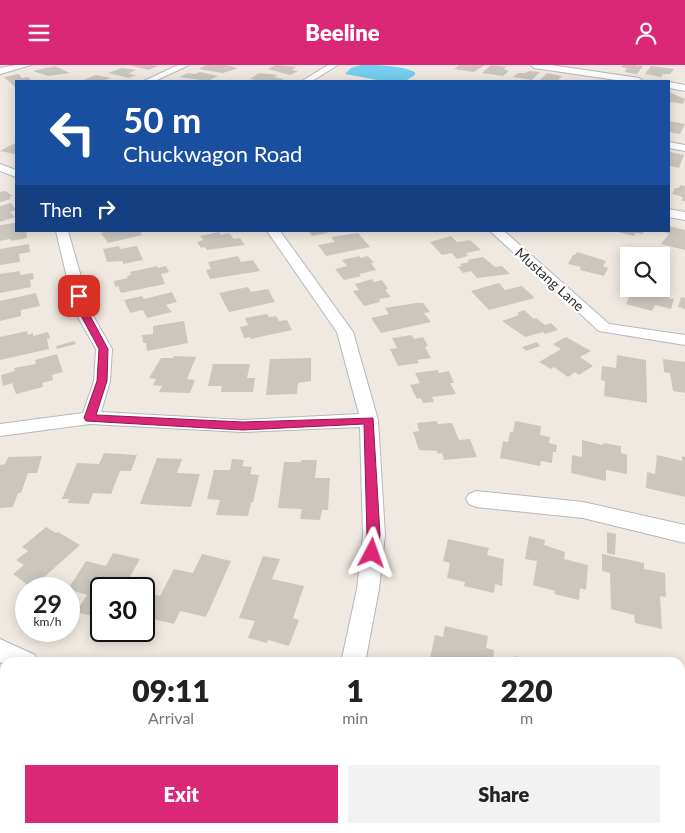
<!DOCTYPE html>
<style>
:root{--surface:#fff;--page:#f2f2f2;--text:#222;--muted:#767676;--accent:#db2777}
body{margin:0;font-family:Lato,sans-serif;background:var(--page);color:var(--text);height:100vh;display:flex;flex-direction:column;font-size:19px;white-space:nowrap}
*{box-sizing:border-box;margin:0}
p{font-size:16px;color:var(--muted)}
.icon{flex:none;width:28px;height:28px;fill:none;stroke:currentColor;stroke-width:2;stroke-linecap:round;stroke-linejoin:round}
.map{position:relative;flex:1;overflow:hidden}
.side{position:absolute;left:0px;top:592px;width:685px;height:176px;display:flex;flex-direction:column;background:var(--surface);border-radius:15px 15px 0 0;box-shadow:0 2px 12px #0003}
.side>*{flex:none}
.hud{position:absolute;left:15px;top:15px;width:655px;height:152px;border-radius:0px;box-shadow:0 2px 12px #0003;background:#1a4fa0;color:#fff;overflow:hidden}
.controls{position:absolute;left:620px;top:182px;display:grid;gap:10px}
.controls a{display:grid;place-items:center;width:50px;height:50px;border-radius:0px;background:var(--surface);box-shadow:0 2px 12px #0003;font-size:25px}
.speed{position:absolute;left:15px;top:512px;display:flex;gap:10px;font-size:25px;font-weight:700;text-align:center}
.speed>*{display:grid;place-content:center;width:65px;height:65px;border-radius:50%;background:var(--surface);box-shadow:0 2px 12px #0003;line-height:1}
.speed small{font-size:12px;font-weight:400}
.speed .limit{border:2px solid #111;border-radius:8px;background:#fff;color:#111}
.pin{position:absolute;display:grid;place-items:center;width:42px;height:42px;color:#fff;margin:-21px;border-radius:10px;box-shadow:0 2px 8px #0006}
.me{position:absolute;width:55px;margin:-28px;rotate:4deg;stroke-linejoin:round;filter:drop-shadow(0 0 4px #0008)}
.turn{display:flex;align-items:center;gap:18px;height:105px;padding:0 25px;font-size:22px}
.turn .icon{width:65px;height:65px;stroke-width:2.5}
.turn b{display:block;font-size:35px;line-height:42px}
.then{display:flex;align-items:center;height:48px;padding:0 25px;background:#0003;gap:10px;font-size:19px}
.eta{display:flex;justify-content:space-evenly;align-items:center;height:85px;text-align:center}
.eta b{font-size:30px;font-weight:800;line-height:35px}
.action{display:flex;gap:10px;margin-top:auto;padding:10px 25px}
.action a{flex:1;height:58px;border-radius:0px;background:var(--accent);color:#fff;font-size:20px;font-weight:800;line-height:58px;text-align:center}
.action a+a{background:var(--page);color:var(--text)}
header{display:flex;justify-content:space-between;align-items:center;height:65px;padding:0 25px;background:var(--accent);color:#fff;font-size:22px;font-weight:800}
.map>svg:first-child{display:block}
.water{fill:#75cff0}
.building{fill:#cbc7bf}
.lines{fill:none;stroke-linecap:round;stroke-linejoin:round}
.street-casing{stroke:#b4b7c1;stroke-width:2}
.street{fill:#fff;fill-rule:evenodd}
.route{fill:#db2777;stroke:#8e194d}
.labels{text-anchor:middle;dominant-baseline:central;stroke-width:4.5;stroke-linejoin:round;paint-order:stroke}
.far-street-label{font-size:14px;fill:#2e2e2e;stroke:#fff}
</style>
<header><svg class="icon" aria-label="menu" viewBox="0 0 24 24"><path d="M4 6h16M4 12h16M4 18h16"/></svg>Beeline<svg class="icon" aria-label="person" viewBox="0 0 24 24"><circle cx="12" cy="8" r="4"/><path d="M4 21q1-7 8-7t8 7"/></svg></header>
<div class="map">
<svg width="685" height="768" viewBox="0 0 685 768">
<rect width="100%" height="100%" fill="#efe9e1"/>
<!-- water -->
<path class="water" d="M360 0C378 0 399 0 415 7V10L405 16H383L345 9 351 3Z"/>
<!-- building -->
<path class="building" d="M129 0H154L158 1 149 5Z
M206 0H225L238 3 223 8 199 4Z
M276 0 296 2 292 5 298 6 290 10 268 4Z
M459 0H485L474 7 454 4Z
M491 0 507 2 503 4 509 6 503 11 482 8Z
M623 0H635L643 1 637 9 625 7 627 3 621 2Z
M55 1 70 8 48 11 33 6Z
M651 1 674 4 670 9H663L661 12 645 9Z
M122 3 136 5 128 9 136 10 129 13 108 8Z
M529 6 540 7 532 15 513 12 518 8H526Z
M200 7 218 11 208 16 179 12 188 8 195 9Z
M259 8 278 10 274 12 284 14 280 16H263L250 14Z
M547 8 562 11 558 15 562 16H539Z
M19 9 22 13 28 12 32 16H16V22H15L4 12Z
M96 10 111 13 106 15 108 16H81Z
M669 27 685 34 683 39 671 37 669 41Z
M669 56 685 59 680 69 669 67Z
M16 78 15 89 0 86 9 81Z
M670 87 684 90 679 103 669 101Z
M680 120 685 121V136H681L683 133 680 131 672 129 675 123H679Z
M5 126 13 131 9 132 11 134 0 137V127Z
M11 138 16 145 10 147 15 152 0 157V141Z
M15 158 16 166H26L27 173 11 176 10 174 0 176V160Z
M669 161 685 165V185L661 179 669 169 662 166H669Z
M109 166H140L142 170 108 178 101 168Z
M308 166H326L328 168 312 171Z
M614 166H644L643 169 636 168 634 171Z
M219 167 221 170 229 168 234 174 240 173 245 180 207 185 205 182 201 183 197 177 203 175 200 171Z
M358 168 370 182 326 191 318 180 335 177 331 172Z
M451 171 457 177 470 175 481 185 466 188 468 191 457 194 452 188 442 190 430 177Z
M29 179 30 187 19 189 20 197 0 200V184Z
M119 181 120 184 137 181 143 195 123 199V196L107 197 103 184Z
M577 187 606 196 603 201 608 203 604 211 580 205 581 202 568 199 573 190H575Z
M238 191 241 197 253 195 260 206 210 214 206 205 211 204 208 197Z
M359 191 361 193 368 191 374 198H371L376 205 359 209 361 211 344 215 335 204 347 201 342 195Z
M483 192 495 202 502 201 510 209 477 213 471 206 463 208 458 202 462 201 460 199 469 197 467 195Z
M157 201 158 203 166 201 169 207 161 209 165 219 121 228 118 221 115 222 114 216 128 213 127 211 131 210 130 207Z
M20 206V210L33 208 34 214 30 215 31 222 0 228V209Z
M372 214 374 217 382 215 388 224 385 225 391 232 379 234 380 237 364 241 353 226 359 225 355 219Z
M499 218 505 225 522 221 535 233 489 245 471 226Z
M248 222 251 227 268 224 275 237 229 247 219 228Z
M640 224H657L671 228 669 233 674 234 671 244 655 240 652 246 626 239 630 230 637 232Z
M172 227 177 237 166 240 172 247 147 253 143 245 130 248 124 235 142 231 144 234Z
M36 228 40 241 21 245V251L0 256V236Z
M681 232 685 233V244L678 242Z
M416 238H423L430 247 424 248 431 257 381 268 371 253 389 249 385 243Z
M524 245 534 254 536 253 545 260 551 258 558 265 545 269 543 267 525 272 502 256 519 250 517 248Z
M267 249 269 252 276 251 279 256 287 255 292 265 251 274 250 272 244 273 240 262 248 260 245 253Z
M184 256 188 278 147 286 146 278H143L142 270 153 269V261Z
M27 266 28 270 33 268V271L48 267 50 273 47 274 49 284 0 295V272Z
M412 270 414 274 423 272 428 281 425 282 431 293 417 295 419 298 398 301 390 284 397 283 392 273Z
M566 272 591 286 580 292 593 301 579 310 575 307 568 312 554 302 551 304 539 297 561 284 553 279Z
M74 276 76 279 57 284 56 281Z
M537 277 540 281 526 286 522 282Z
M57 289 63 307 52 310 53 315 42 318 43 322 16 329 12 318 3 321 1 310 15 306 14 303 36 299 35 295Z
M617 290 646 295 647 338 604 331 605 316 601 315 602 301 616 303Z
M174 291 196 292 187 314 195 315 190 328 159 327 162 321 153 320 156 314 149 313 161 293H173Z
M311 293V316L298 318 297 329 266 330 270 294Z
M663 294 685 297V328L673 326 670 308 664 307Z
M213 299H250L247 313H255L253 327H221L222 321H208Z
M438 305 439 308 449 306 454 318H450L456 329 432 332 434 337 423 338 421 333 417 334 410 320 420 318 415 308Z
M437 356 438 359 452 358 459 375 470 374 477 392 444 395 442 388 438 389 437 386 419 385 413 367 419 366 417 358Z
M515 356 541 361 540 370 550 372 549 378 557 380 556 387H553L552 398 541 396 540 401 500 393 503 376 508 377 510 367H513Z
M582 375 603 380V378L621 381V388L627 390V409L606 405V416L571 408 572 390 582 392Z
M104 388 137 390 131 406H120L111 429 93 428 89 439 68 438 69 434H62L77 398 99 399Z
M657 390 682 396V391L685 392V432L646 423 647 407 655 409Z
M42 391 37 408H28L21 428H18L13 442 0 443V400L5 399 8 392Z
M157 393 182 394 177 408 200 409 191 442 140 439Z
M232 394 244 395 242 401 252 402 250 409 259 410 253 438 251 437 248 451 216 450 220 435 207 434 214 405H230Z
M301 395H317L315 413H330L328 445H322L320 455 300 454 302 444 278 443 284 397H301Z
M46 462 56 468 58 467 80 480 32 523 13 509 24 500 16 495 28 486 22 482Z
M607 467 616 469 615 490 607 488Z
M529 471 545 475 544 480 565 487 564 494 588 500 586 525 580 523 579 535 554 529 555 526 533 520 537 496 525 494Z
M448 474 489 483 487 490 504 494 502 521 495 519 494 528 464 521 465 517 447 513 450 498 443 496Z
M113 488 140 494 123 524H101V553L76 547 87 530 68 524 86 496 106 501Z
M202 489 231 496 206 552 180 546 174 559 144 552V536L148 528 160 531 174 504 193 508Z
M602 489 644 498V504L665 508 666 532 660 531 662 564 635 558 634 550 611 544 610 508 602 506Z
M263 491 280 494 272 514 304 521 293 553 299 555 289 581 268 575 267 578 248 573 255 556 239 553Z
M445 561 488 571 486 583 494 585 493 598H429L435 570 443 572Z
M514 591 536 597V598H513Z
M5 683V752L0 750V691Z
M36 764H111L109 768H34Z
M136 764H219L218 768H134Z"/>
<g class="lines">
<defs>
<path id="street" d="M16 0H31L0 9V3Z
M178 0H189L155 16H144Z
M328 0H338L312 16H302Z
M530 0H551L639 13 643 16H623L534 3Z
M669 17 685 20V26L669 23Z
M669 77 685 80V86L669 83Z
M0 99 16 105V112L0 106Z
M669 144 685 147V155L669 152Z
M56 166H68L91 247 112 284 110 316 101 347 243 355 359 349 337 267 267 166H280L353 267 378 355 385 470 379 524 365 598H341L357 524 363 470 360 362 243 367 90 359 0 371V359L83 348 94 316 96 284 75 247Z
M490 166H504L609 259 685 270V280L599 266Z
M476 426 583 437 685 460V478L583 453 476 442 469 439 466 434 469 429Z
M0 574 35 590 38 598H5V600L0 597Z
M297 764H326L325 768H295Z
M571 764H612L614 768H573Z"/>
</defs>
<!-- street casing -->
<use href="#street" class="street-casing"/>
<!-- street -->
<use href="#street" class="street"/>
</g>
<!-- route -->
<path class="route" d="M79 228 83 231 88 247 108 284 107 316 96 350 243 357 373 353 380 470 376 492 372 493 367 492 365 488 367 470 364 359 243 365 86 356 84 353 97 316 99 284 79 247 74 231Z"/>
<g class="labels">
<!-- far-street labels -->
<g class="far-street-label">
<text transform="translate(550 214) rotate(42)">Mustang Lane</text>
</g>
</g>
</svg>
<div class="controls">
<a><svg class="icon" aria-label="search" viewBox="0 0 24 24"><circle cx="10" cy="10" r="6"/><path d="M15 15l6 6"/></svg></a>
</div>
<div class="speed"><div>29<small>km/h</small></div><div class="limit">30</div></div>
<div class="pin" style="left:79px;top:231px;background:#d93025"><svg class="icon" aria-label="arrive" viewBox="0 0 24 24"><path d="M6 21V4h12l-3 4 3 4H6"/></svg></div>
<svg class="me" style="left:372px;top:488px" viewBox="-20 -20 40 40"><path d="M0-17L14 15 0 8-14 15z" fill="#db2777" stroke="#fff" stroke-width="4"/></svg>
<div class="hud">
<div class="turn"><svg class="icon" aria-label="left" viewBox="0 0 24 24"><path d="M17 20v-9H6M10 6l-5 5 5 5"/></svg><div><b>50 m</b>Chuckwagon Road</div></div>
<div class="then">Then<svg class="icon" aria-label="right" viewBox="0 0 24 24"><path d="M7 20v-9h11M14 6l5 5-5 5"/></svg></div>
</div>
<section class="side">
<div class="eta">
<div><b>09:11</b><p>Arrival</p></div>
<div><b>1</b><p>min</p></div>
<div><b>220</b><p>m</p></div>
</div>
<div class="action"><a>Exit</a><a>Share</a></div>
</section>
</div>
